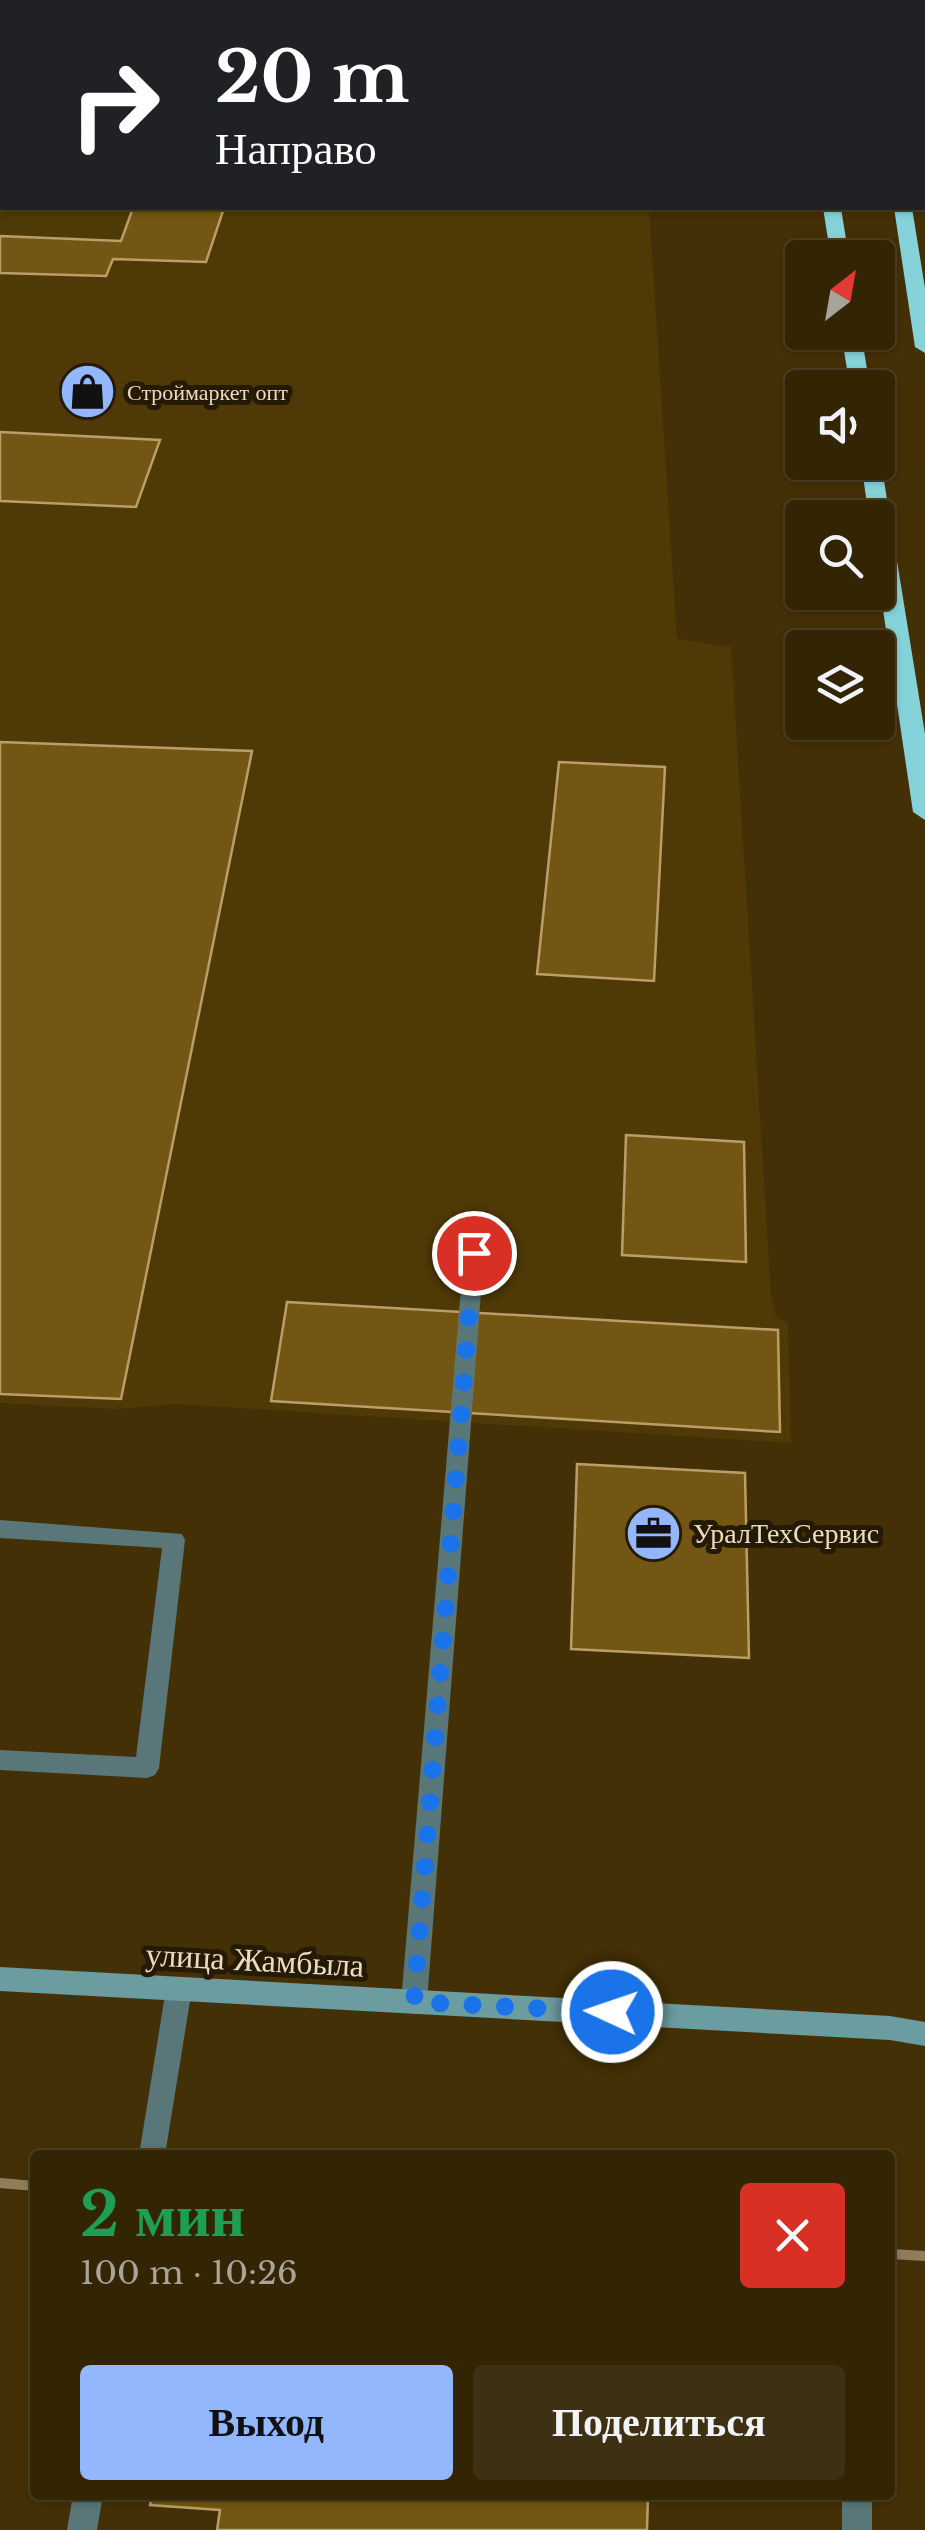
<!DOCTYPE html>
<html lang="ru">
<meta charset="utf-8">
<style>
:root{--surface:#332404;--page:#3e3013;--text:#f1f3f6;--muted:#a9a49a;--line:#4e4126;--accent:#92b7fd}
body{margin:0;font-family:"Libre Baskerville",serif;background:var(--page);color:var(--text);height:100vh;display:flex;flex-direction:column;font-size:38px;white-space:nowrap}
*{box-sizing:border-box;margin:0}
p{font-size:32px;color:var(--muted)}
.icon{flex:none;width:55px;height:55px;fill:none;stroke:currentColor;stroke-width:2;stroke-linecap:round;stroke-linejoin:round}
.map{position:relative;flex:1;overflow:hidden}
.panel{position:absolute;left:30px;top:2150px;width:865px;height:350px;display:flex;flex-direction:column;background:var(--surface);border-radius:10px;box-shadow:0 2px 8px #0004,0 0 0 2px var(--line)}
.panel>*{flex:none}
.banner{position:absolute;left:0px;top:0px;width:925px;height:210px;box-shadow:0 2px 8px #0004,0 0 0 2px var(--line);background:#202124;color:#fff;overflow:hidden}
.needle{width:65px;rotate:31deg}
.fabs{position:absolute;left:785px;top:240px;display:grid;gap:20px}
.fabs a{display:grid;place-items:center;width:110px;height:110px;border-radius:10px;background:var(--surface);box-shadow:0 2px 8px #0004,0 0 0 2px var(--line);font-size:50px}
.pin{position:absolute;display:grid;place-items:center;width:85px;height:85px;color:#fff;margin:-42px;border:5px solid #fff;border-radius:50%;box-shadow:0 2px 10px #0007}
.me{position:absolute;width:110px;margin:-55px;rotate:273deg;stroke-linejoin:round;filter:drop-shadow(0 0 8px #0008)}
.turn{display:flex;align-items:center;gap:35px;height:210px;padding:0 50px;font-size:45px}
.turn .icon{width:130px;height:130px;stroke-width:2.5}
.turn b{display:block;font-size:70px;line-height:85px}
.round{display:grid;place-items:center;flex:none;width:105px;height:105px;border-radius:10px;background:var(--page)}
.overview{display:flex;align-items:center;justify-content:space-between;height:170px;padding:0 50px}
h1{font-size:60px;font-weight:800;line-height:75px;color:#1e9e55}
.primary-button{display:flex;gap:20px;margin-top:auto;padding:20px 50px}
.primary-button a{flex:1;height:115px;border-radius:10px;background:var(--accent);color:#111;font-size:40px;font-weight:800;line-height:115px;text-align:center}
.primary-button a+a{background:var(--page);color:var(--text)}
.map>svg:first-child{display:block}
.built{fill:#4f3907}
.building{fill:#745614;stroke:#ba9e69;stroke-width:2.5}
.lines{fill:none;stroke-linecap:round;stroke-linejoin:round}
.lane{fill:#597779;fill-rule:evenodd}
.secondary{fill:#6b9ca0;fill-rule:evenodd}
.highway{fill:#85d3d9;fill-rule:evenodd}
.rail-far1{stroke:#8f7d5a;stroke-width:5}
.rail{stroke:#8f7d5a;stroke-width:10}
.route{stroke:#1a73e8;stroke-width:18;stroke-dasharray:0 32.4}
.labels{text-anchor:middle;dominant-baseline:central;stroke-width:10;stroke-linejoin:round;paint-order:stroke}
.far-poi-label{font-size:22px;fill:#ebdcc1;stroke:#251a05;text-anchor:start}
.poi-label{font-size:28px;fill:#ebdcc1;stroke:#251a05;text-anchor:start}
.near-street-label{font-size:32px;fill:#ebdcc1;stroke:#251a05}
</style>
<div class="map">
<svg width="925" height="2530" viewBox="0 0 925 2530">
<rect width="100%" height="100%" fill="#443006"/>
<!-- built -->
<path class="built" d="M0 103 2 208H649L677 639 731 647 771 1295 776 1318 788 1322 791 1443 177 1404 117 1409 0 1403Z"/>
<!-- building -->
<path class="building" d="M133 208H224L206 262 113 259 106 276 0 273V236L121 241Z
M0 432 160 440 136 507 0 501Z
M0 742 252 751 121 1399 0 1394Z
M559 762 665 767 654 981 537 974Z
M626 1135 744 1142 746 1262 622 1255Z
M287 1302 778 1330 780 1432 271 1401Z
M577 1464 745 1473 749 1658 571 1649Z
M152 2495H648L647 2530H217L220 2510 150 2505Z"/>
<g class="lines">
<!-- lane -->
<path class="lane" d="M474 1246 484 1253 427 2002 423 2010 414 2014 405 2010 401 2002 464 1253Z
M0 1520 182 1534 185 1540 159 1768 155 1775 147 1778 0 1770V1750L136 1757 162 1548 0 1538Z
M179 1977 188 1981 192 1989 165 2155H139L166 1989 170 1981Z
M73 2495H103L97 2530H67Z
M842 2495H872V2530H842Z"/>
<!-- secondary -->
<path class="secondary" d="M0 1967 890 2016 925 2022V2046L890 2040 0 1991Z"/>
<!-- highway -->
<path class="highway" d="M802 0H818V2H803Z
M867 0H883V2H868Z
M823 208H841L849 258H831Z
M894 208H912L925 288V353L915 347Z
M841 332H861L870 388H850Z
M878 457 881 462 925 734V820L913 812 878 576V518H869L861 462H878Z"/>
<!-- rail-far1 -->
<path class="rail-far1" d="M329 0 439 2
M0 1 62 2"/>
<!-- rail -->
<path class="rail" d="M0 2183 35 2186
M890 2254 925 2256"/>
</g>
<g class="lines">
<!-- route -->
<path class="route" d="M474 1253 414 2002 612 2012"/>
</g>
<!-- icons -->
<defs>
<symbol id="shop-disc" viewBox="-11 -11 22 22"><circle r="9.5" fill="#92b7fd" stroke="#251a05"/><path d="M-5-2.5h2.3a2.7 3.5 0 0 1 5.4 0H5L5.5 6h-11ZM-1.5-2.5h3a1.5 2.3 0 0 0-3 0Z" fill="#111"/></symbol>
<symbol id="office-disc" viewBox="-11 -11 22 22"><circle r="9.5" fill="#92b7fd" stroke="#251a05"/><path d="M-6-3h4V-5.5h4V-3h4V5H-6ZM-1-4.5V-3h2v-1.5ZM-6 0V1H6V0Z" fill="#111"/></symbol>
</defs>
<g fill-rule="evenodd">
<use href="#shop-disc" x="56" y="360" width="63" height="63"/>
<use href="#office-disc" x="622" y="1502" width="63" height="63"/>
</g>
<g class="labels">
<!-- far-poi labels -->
<g class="far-poi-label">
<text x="127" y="392">Строймаркет опт</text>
</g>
<!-- poi labels -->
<g class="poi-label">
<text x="693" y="1533">УралТехСервис</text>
</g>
<!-- near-street labels -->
<g class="near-street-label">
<text transform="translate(255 1960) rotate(3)">улица Жамбыла</text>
</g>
</g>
</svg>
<div class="fabs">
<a><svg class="needle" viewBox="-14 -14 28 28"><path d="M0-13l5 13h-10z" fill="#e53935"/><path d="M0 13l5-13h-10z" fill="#a9a49a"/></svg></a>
<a><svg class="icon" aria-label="sound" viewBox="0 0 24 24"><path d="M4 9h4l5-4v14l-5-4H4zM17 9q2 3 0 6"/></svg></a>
<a><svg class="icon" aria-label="search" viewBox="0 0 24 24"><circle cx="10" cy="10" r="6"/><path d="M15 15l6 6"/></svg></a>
<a><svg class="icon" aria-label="layers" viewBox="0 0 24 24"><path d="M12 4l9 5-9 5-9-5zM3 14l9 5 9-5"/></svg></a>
</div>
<div class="pin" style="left:474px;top:1253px;background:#d93025"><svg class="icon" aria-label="arrive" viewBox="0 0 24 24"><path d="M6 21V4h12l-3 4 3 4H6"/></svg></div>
<svg class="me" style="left:612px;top:2012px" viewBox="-20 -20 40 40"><circle r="17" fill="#1a73e8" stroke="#fff" stroke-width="3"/><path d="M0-11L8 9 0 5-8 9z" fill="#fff"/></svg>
<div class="banner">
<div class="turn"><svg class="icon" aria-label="right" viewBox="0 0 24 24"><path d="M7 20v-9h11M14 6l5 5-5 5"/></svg><div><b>20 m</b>Направо</div></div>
</div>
<section class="panel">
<div class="overview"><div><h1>2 мин</h1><p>100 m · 10:26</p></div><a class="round" style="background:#d93025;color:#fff"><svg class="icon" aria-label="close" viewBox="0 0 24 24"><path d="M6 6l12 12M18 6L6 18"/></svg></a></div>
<div class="primary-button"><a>Выход</a><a>Поделиться</a></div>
</section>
</div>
